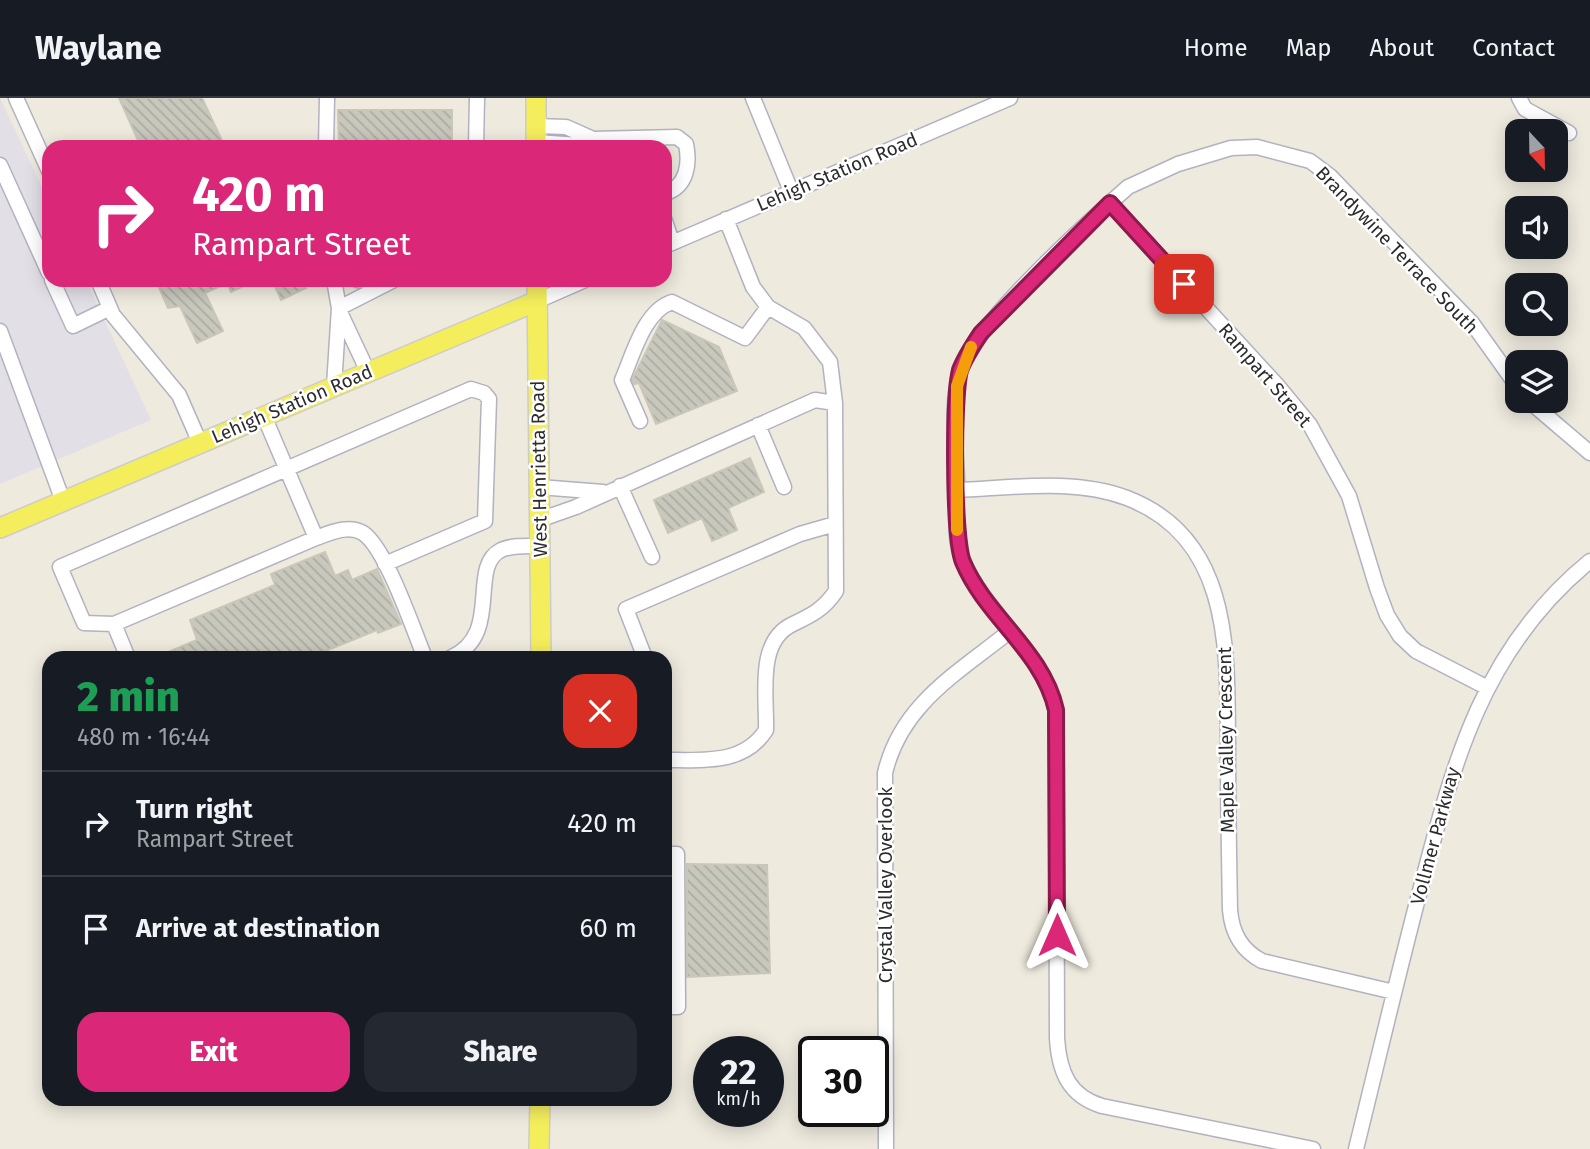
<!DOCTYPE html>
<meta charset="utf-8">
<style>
:root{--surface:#171b24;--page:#242831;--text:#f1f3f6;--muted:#9ea1a6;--line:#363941;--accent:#db2777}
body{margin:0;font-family:"Fira Sans",sans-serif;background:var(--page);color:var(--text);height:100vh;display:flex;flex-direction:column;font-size:26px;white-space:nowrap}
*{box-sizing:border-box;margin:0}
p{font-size:23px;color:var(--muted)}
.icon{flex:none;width:38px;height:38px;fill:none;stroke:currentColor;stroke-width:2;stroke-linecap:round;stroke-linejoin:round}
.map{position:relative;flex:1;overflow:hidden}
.sheet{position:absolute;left:42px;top:553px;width:630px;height:455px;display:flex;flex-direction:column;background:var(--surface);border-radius:21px;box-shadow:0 4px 18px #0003}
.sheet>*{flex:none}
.hud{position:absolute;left:42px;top:42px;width:630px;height:147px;border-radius:21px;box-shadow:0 4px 18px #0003;background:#db2777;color:#fff;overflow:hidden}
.needle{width:46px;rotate:158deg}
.fabs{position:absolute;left:1505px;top:21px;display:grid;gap:14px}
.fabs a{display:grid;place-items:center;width:63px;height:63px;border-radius:14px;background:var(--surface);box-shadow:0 4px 18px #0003;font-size:35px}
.speed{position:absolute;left:693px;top:938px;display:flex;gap:14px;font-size:35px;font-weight:700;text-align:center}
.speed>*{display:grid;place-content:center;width:91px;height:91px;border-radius:50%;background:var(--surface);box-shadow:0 4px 18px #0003;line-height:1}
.speed small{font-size:18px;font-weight:400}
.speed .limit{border:4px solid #111;border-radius:10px;background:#fff;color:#111}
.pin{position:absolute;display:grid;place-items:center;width:60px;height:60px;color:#fff;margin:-30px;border-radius:14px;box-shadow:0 4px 10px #0006}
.me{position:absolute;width:77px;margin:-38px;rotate:0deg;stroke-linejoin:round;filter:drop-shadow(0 0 5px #0008)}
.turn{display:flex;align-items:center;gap:24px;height:147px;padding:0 35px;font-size:32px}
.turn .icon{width:91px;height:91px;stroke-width:2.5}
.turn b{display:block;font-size:49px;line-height:60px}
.round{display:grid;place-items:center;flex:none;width:74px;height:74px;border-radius:21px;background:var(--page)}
.overview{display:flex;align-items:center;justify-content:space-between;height:119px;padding:0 35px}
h1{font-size:42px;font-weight:800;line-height:52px;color:#1e9e55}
.action{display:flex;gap:14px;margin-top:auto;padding:14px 35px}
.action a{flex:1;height:80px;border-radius:21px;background:var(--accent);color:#fff;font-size:28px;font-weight:800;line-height:80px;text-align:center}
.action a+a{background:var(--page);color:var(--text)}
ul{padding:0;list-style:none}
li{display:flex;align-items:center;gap:21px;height:105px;padding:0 35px;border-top:2px solid var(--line)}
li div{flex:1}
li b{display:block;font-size:26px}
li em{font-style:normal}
header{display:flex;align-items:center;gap:42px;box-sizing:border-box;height:98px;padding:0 35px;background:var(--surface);border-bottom:2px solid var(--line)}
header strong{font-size:33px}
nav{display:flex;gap:38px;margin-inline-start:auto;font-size:24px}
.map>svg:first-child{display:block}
.industrial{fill:#e2dfe6}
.building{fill:url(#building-back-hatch);stroke:#cac7b8;stroke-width:2}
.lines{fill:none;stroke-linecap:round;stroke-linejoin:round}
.minor-casing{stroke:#b2b2c0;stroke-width:17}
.major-casing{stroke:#ccc;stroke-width:22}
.minor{stroke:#fff;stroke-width:14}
.major{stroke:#f4ee5d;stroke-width:19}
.route-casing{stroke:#8e194d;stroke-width:18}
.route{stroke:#db2777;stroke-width:12}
.slow{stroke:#f59e0b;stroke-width:12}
.labels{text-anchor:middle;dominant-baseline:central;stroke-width:5;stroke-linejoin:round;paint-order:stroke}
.street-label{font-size:19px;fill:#2c2c2c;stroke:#fff}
</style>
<header>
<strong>Waylane</strong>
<nav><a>Home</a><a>Map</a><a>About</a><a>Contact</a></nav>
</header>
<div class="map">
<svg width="1590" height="1051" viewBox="0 0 1590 1051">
<defs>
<pattern id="building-back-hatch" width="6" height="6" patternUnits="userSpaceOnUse" patternTransform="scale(1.75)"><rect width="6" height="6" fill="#c9c8bd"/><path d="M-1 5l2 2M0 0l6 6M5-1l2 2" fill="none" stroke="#adaca3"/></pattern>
</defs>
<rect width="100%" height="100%" fill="#eeeade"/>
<!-- industrial -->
<path class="industrial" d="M0 0 49 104V182H86L151 322 0 386Z"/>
<!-- building -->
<path class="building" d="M119 0H202L225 49H141Z
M338 12H452V48H339Z
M164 182H257L231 194 227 185 205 195 223 233 197 245 180 208 168 210 157 185Z
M272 182H302L306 190 281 202Z
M662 222 719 249 737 293 656 326 639 285 634 286 632 282Z
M750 360 764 394 728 410 737 432 712 443 702 420 668 435 654 402Z
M325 454 335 478 348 472 352 482 377 471 401 526 378 535 377 532 318 556 320 560H154L197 542 190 522 275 487 271 476Z
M687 766 767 767 770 875 687 879Z"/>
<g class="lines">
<defs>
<path id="minor" d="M16 0 49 73
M753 0 791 93
M1519 0 1525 11 1569 35
M536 28 566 29 593 41
M536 44 579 47 593 41 677 39 686 46C690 66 687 89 665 95
M326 49 327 0
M476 49 477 0
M0 67 49 175
M1110 105 1277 287 1310 327 1349 398 1377 490 1387 517 1400 538 1416 553 1486 589
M665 123 672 144
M665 148 1010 0
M52 182 73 228 110 210
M98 182 113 217 179 297 200 345
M357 182 373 183 377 190
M537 203 585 182
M339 210 394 182
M339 212 368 274
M0 233 63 403
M334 288 339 210 334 182
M1529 303 1590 355
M264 318 316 440C330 435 349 426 363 435 386 450 413 531 425 560
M640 323 622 282C633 257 644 213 672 204L745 240 768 209
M758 327 784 389
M620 388 652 459
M539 389 603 394
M957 392C1011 390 1075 380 1127 400 1234 441 1227 557 1228 652 1228 705 1229 759 1230 812 1232 835 1241 852 1262 863L1394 894
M539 422 576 409 815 302 835 305
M114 526 84 525 60 469 471 291 484 295 489 301 485 423 385 466
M128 560 114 526 316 440
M450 560C504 537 467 469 501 452 512 447 527 448 539 448
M645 560 626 511 800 436 835 426
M665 662C702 662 744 667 766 632 767 597 756 543 793 526 812 517 824 511 836 493L835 305 830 264 804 230 768 209 753 189 726 121
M665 756H677L678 909H665
M886 1051 885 675C901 606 958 575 1010 533
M1313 1051 1102 1008C1069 998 1059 974 1057 940L1056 613C1043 554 989 519 964 466 952 440 958 409 957 382 956 347 950 305 961 271 976 225 1088 124 1128 89L1178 66 1231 50 1257 49 1310 63 1330 78 1472 225 1517 288
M1356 1051C1376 970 1395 889 1416 808 1451 675 1478 554 1590 463"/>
<path id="major" d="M536 0V49
M537 182 541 560
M0 430 537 203
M539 1051 540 1001"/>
</defs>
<!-- minor casing -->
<use href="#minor" class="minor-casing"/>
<!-- major casing -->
<use href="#major" class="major-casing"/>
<!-- minor -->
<use href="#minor" class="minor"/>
<!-- major -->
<use href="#major" class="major"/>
</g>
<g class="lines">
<defs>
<path id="route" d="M1057 837 1056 612C1043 553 986 519 963 464 953 440 953 299 960 272 965 259 973 247 981 235L1110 105 1184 186"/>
</defs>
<!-- route casing -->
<use href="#route" class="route-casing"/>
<!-- route -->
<use href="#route" class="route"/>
<!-- slow -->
<path class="slow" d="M957 432V288L971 249"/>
</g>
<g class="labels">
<!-- street labels -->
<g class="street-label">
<text transform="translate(837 74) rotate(-23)">Lehigh Station Road</text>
<text transform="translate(1397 152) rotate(46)">Brandywine Terrace South</text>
<text transform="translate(1265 277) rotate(49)">Rampart Street</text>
<text transform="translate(292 306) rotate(-23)">Lehigh Station Road</text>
<text transform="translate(539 371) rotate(-91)">West Henrietta Road</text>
<text transform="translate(1226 642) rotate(-91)">Maple Valley Crescent</text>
<text transform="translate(1435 738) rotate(-75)">Vollmer Parkway</text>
<text transform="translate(885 787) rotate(-90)">Crystal Valley Overlook</text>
</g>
</g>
</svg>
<div class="fabs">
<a><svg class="needle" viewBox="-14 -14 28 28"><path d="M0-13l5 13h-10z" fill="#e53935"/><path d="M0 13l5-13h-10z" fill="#9ea1a6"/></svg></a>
<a><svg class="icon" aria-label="sound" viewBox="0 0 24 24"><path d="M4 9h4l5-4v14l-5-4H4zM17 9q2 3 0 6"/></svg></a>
<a><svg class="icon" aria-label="search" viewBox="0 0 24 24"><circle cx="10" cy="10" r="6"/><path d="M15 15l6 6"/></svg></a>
<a><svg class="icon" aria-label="layers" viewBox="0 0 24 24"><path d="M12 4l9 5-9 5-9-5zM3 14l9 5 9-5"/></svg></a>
</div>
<div class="speed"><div>22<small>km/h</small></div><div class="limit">30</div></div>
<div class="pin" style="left:1184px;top:186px;background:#d93025"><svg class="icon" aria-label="arrive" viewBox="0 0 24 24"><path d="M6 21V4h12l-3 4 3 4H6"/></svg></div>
<svg class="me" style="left:1057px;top:837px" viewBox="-20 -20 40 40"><path d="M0-17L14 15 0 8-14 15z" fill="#db2777" stroke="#fff" stroke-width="4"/></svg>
<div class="hud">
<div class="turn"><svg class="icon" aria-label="right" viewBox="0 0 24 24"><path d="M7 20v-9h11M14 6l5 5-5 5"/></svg><div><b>420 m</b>Rampart Street</div></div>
</div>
<section class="sheet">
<div class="overview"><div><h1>2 min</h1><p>480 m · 16:44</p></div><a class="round" style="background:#d93025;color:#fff"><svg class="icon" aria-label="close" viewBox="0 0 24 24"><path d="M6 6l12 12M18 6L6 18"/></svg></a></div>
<ul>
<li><svg class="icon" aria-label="right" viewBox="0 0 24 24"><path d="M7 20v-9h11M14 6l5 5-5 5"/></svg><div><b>Turn right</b><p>Rampart Street</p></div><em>420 m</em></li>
<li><svg class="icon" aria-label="arrive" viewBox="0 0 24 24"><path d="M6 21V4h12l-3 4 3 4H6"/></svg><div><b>Arrive at destination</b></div><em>60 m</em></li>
</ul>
<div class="action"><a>Exit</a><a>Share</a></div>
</section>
</div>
